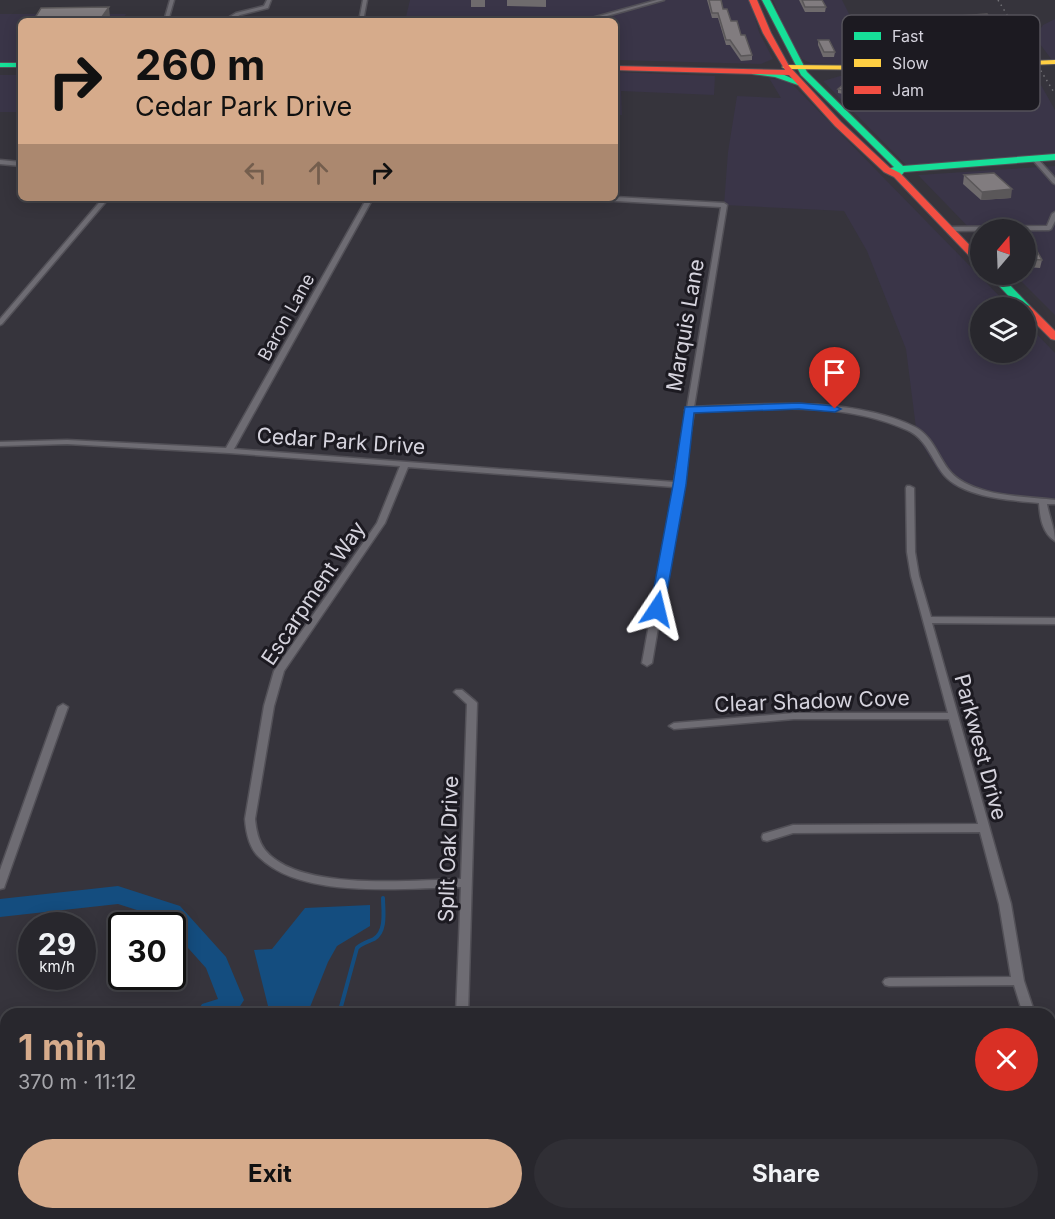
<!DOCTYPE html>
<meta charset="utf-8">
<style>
:root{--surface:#28272d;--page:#302f35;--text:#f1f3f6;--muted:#a5a5aa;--line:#444449;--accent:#d6ab8b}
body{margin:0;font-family:Inter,sans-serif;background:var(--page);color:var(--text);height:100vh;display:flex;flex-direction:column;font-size:22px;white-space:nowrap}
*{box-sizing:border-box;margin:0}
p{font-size:20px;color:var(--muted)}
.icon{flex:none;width:33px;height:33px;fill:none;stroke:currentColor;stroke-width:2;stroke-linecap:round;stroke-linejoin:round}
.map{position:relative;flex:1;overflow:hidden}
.sheet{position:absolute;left:0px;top:1008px;width:1056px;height:212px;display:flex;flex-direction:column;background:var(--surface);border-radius:18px 18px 0 0;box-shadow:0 3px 15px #0003,0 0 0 2px var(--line)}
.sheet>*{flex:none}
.top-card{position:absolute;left:18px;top:18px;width:600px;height:183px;border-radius:9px;box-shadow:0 3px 15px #0003,0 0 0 2px var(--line);background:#d6ab8b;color:#111;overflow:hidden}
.needle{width:39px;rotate:19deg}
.tools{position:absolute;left:970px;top:219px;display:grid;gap:12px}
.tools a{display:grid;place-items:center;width:66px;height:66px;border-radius:50%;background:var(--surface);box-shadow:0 3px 15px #0003,0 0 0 2px var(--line);font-size:30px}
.speed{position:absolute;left:18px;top:912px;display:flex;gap:12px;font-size:30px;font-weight:700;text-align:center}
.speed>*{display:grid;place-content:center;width:78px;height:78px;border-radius:50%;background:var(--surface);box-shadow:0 3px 15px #0003,0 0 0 2px var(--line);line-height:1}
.speed small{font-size:15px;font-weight:400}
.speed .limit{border:3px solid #111;border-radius:9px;background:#fff;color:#111}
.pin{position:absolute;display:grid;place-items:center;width:51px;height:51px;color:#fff;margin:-62px -26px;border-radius:50% 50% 50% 0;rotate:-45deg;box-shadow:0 0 6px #0007}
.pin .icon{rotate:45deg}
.me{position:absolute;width:66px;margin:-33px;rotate:10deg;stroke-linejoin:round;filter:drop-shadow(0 0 4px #0008)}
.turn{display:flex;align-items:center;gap:21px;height:126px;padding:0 18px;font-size:27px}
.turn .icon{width:78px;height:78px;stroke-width:2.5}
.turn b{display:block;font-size:42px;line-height:51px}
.lanes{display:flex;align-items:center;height:57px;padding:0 18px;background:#0003;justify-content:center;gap:30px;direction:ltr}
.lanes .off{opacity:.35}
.round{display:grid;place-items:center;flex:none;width:63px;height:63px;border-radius:32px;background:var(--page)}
.summary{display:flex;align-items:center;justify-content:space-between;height:102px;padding:0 18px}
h1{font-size:36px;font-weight:700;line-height:45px;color:var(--accent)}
.cta{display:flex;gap:12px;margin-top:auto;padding:12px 18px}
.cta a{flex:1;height:69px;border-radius:36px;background:var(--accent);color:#111;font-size:24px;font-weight:700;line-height:69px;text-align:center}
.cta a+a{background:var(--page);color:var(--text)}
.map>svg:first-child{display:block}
.built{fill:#3a3548}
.water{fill:#144d7f}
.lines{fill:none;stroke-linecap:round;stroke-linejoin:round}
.stream{stroke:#144d7f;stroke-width:4}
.river{fill:#144d7f;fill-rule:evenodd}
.street-casing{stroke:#525057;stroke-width:3}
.fast-casing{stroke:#525057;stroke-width:2}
.slow-casing{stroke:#525057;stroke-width:2}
.jam-casing{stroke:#525057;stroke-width:2}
.street{fill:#6e6c73;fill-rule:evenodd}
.fast{fill:#16e098;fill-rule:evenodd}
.slow{fill:#ffcf43;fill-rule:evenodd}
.jam{fill:#f24e42;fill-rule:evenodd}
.rail{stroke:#717075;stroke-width:1.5;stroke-dasharray:1.5 4;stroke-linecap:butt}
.wall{fill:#6f6b6d}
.shaded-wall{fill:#5a5759}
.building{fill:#817c7f;stroke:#5a5759;stroke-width:1.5}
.route{fill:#1a73e8;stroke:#114b97;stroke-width:1.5}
.labels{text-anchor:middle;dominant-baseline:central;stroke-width:6;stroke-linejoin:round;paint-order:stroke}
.far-street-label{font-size:18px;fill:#d5d3dd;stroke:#1c1a21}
.street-label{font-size:21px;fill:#d5d3dd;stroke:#1c1a21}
.key{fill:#1c1a21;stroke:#545259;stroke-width:1.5}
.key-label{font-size:16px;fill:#d5d3dd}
</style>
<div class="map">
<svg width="1055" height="1219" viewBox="0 0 1055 1219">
<rect width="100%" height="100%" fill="#36343c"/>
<!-- built -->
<path class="built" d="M410 0H750L759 32 773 59 761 64 615 60V21H405Z
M773 0H842L851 18 993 17 1022 61 877 65 811 63 802 59 787 34Z
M0 14H126L122 21H21V62H0Z
M1055 19V60H1052L1040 44 1039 31 1043 25Z
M1033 71 1055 110V155L906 165 823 81 840 76Z
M615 72 715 76 714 95 621 91 622 115H615Z
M0 75H21V112H0Z
M769 78 789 81 794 86 1010 307 981 308V352H1026V323L1055 353V505L981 494 954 486 939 472 917 436 906 349 867 251 844 211 724 205 728 152 737 96 781 98Z
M1055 166V315L1015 275 1026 274V230H981V240L918 175Z"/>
<!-- water -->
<path class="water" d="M370 905V926L337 946 328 962 310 1007 268 1006 254 950 272 949 305 908Z"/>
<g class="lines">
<!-- stream -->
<path class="stream" d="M339 1014 357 948C362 943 368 942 374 939 387 931 383 910 383 898"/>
<!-- river -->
<path class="river" d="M118 886 180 906 226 957 244 1000 235 1014H196L202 1004 218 999 206 968 172 930V926H169L162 918 118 904 0 917V899Z
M210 1214H238L239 1219H211Z"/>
<defs>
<path id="street" d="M170 0H174L168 21H164Z
M267 0H271L268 8 240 15 229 21H223L236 13 264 6Z
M363 0H367L363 21H359Z
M657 0H664L589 21H581Z
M1032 157H1036L1055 178V184L1053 183 1032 159Z
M0 160 21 162V166L0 164Z
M615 197 724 203 727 205 694 407C763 404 851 396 915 427 932 436 937 454 948 469 969 497 1024 496 1055 500V504H1047C1049 516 1055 529 1055 541 1042 533 1040 517 1039 503 1011 500 964 498 944 475 931 459 927 439 907 430 841 400 764 409 694 412L682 483 684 485 682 487 652 663 647 666 642 663 674 487 408 467 385 523 284 671 274 706 255 819C256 829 258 841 265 850 299 892 411 880 461 879L467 704 454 692 456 690H462L475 701 477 703 468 1014H456L461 887C404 888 302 900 259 857 249 848 246 832 245 819L264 706 274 671 377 523 400 466 229 453 67 444 0 446V442L67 440 226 448 367 198H373L234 449 674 482 686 411 685 410 687 408 721 207 599 200 596 198Z
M103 198H109L2 324 0 325V319Z
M1055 212V221L1051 229 1049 230 948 231 945 229 948 227 1047 226 1052 214Z
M907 486H910L914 488 915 552 919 576 931 617 1055 618V624L932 623 1011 904 1024 981 1035 1014H1023L1014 985 889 986 885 985 883 982 885 979 889 978 1011 977 999 904 980 832 793 833 767 841 763 840 762 837 763 834 793 825 978 824 949 719H794L674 729 669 726 674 723 794 713H948L911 576 907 552 906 488Z
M63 704 68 707 5 885 4 888 0 889V870L58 707Z
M6 1210V1214H16V1219H2Z"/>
<path id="fast" d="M762 0H770L807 72 903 166 1055 154V160L904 172 900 177H894V172L886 170 894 167 801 75Z
M0 63H21V67H0Z
M755 70 780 73 802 83 798 85 775 77 752 74V70Z
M988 274H999L1030 306V310L1026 311V308H1020Z
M1050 1062H1055V1076H1050Z
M0 1098H6V1114H0Z"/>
<path id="slow" d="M1055 60V64L893 70 786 69 782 67 786 65 893 66Z"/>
<path id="jam" d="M749 0H757L771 33 789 66 841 122 890 168 900 173 981 257V266L978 265 894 177 884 172 835 126 789 75 615 70V66L785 70 763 33Z
M1026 305 1030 306 1055 331V340L1051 339 1026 314V308H1021Z"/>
</defs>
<!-- street casing -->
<use href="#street" class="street-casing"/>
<!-- fast casing -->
<use href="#fast" class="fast-casing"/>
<!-- slow casing -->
<use href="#slow" class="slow-casing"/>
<!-- jam casing -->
<use href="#jam" class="jam-casing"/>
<!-- street -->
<use href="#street" class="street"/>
<!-- fast -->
<use href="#fast" class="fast"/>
<!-- slow -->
<use href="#slow" class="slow"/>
<!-- jam -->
<use href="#jam" class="jam"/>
<!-- rail -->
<path class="rail" d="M998 0 1055 94"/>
</g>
<!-- wall -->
<path class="wall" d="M468 0H546V7L507 6V0H485V7H471V0Z
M707 0H721L723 9 741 35 752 55V60L741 61 730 45H726L718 18H712Z
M799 0H822L826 7 825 12H805Z
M930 18 1009 45 1008 52H1007L1006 56 977 54 976 60H955L949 51H946L929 25Z
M818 40 835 52 834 57H823L818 45Z
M884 84 883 88 877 95 881 99 880 103 858 105 848 95 838 93V89Z
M964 175 1011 198 981 200 963 184Z
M1026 239 1042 260 1040 268 1026 267Z
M975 332H981V352H998V354H979L973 342Z"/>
<!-- shaded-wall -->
<path class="shaded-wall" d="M109 7 110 17 107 21H99Z
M884 84 883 88 874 97 875 93Z
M1012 189 1011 198 981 200 982 192Z"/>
<!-- building -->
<path class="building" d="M709 0H721L723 9H727L731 21H737L741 35H745L752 55 741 56 730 40H726L718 13H712Z
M802 0H822L826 7H805Z
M109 7 99 21H33L41 8Z
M987 14 1009 45H1005L1007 48 973 46 977 52H956L950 43H947L930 18Z
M818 40H829L835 52H824Z
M850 79 884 84 875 93 881 99 858 100 848 91 838 89Z
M994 173 1012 189 982 192 964 175Z
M1026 239H1030L1042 260 1028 259 1026 256Z
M975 332H981V344H980Z"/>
<!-- route -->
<path class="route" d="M799 403 835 406 841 409 835 412 799 409 694 413 686 485 664 609 657 613 652 611 650 609 673 485 685 407Z"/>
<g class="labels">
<!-- far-street labels -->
<g class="far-street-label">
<text transform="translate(286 317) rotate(-61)">Baron Lane</text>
</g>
<!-- street labels -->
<g class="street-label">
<text transform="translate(685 325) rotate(-80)">Marquis Lane</text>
<text transform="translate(341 441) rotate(4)">Cedar Park Drive</text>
<text transform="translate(313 593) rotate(-56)">Escarpment Way</text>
<text transform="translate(812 701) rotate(-2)">Clear Shadow Cove</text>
<text transform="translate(981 747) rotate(75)">Parkwest Drive</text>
<text transform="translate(448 849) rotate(-88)">Split Oak Drive</text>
</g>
</g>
<!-- legend -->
<rect x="842" y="15" width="198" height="96" rx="9" class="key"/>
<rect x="854" y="32" width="27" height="8" fill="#16e098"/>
<rect x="854" y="59" width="27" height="8" fill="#ffcf43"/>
<rect x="854" y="86" width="27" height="8" fill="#f24e42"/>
<g class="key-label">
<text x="892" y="42">Fast</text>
<text x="892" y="69">Slow</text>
<text x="892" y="96">Jam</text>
</g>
</svg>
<div class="tools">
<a><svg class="needle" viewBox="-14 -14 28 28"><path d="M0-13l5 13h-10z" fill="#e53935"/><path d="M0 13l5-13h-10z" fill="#a5a5aa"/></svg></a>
<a><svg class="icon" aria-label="layers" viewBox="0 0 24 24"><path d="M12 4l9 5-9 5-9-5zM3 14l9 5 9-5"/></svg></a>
</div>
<div class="speed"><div>29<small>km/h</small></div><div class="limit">30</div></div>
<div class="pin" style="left:835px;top:409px;background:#d93025"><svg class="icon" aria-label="arrive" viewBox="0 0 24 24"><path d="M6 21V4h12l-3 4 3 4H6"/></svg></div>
<svg class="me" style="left:657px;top:609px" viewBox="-20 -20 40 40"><path d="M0-17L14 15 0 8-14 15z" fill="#1a73e8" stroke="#fff" stroke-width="4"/></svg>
<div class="top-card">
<div class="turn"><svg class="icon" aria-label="right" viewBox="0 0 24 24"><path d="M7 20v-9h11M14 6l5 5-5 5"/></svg><div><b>260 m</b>Cedar Park Drive</div></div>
<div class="lanes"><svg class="icon off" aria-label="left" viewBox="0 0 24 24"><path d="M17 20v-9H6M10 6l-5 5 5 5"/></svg><svg class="icon off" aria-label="ahead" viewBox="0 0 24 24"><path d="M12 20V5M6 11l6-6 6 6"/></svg><svg class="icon" aria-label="right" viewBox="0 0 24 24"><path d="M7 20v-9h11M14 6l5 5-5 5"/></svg></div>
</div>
<section class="sheet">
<div class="summary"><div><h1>1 min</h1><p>370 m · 11:12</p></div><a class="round" style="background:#d93025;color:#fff"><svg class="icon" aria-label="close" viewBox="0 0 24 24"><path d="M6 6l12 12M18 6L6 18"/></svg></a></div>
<div class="cta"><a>Exit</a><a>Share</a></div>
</section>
</div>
